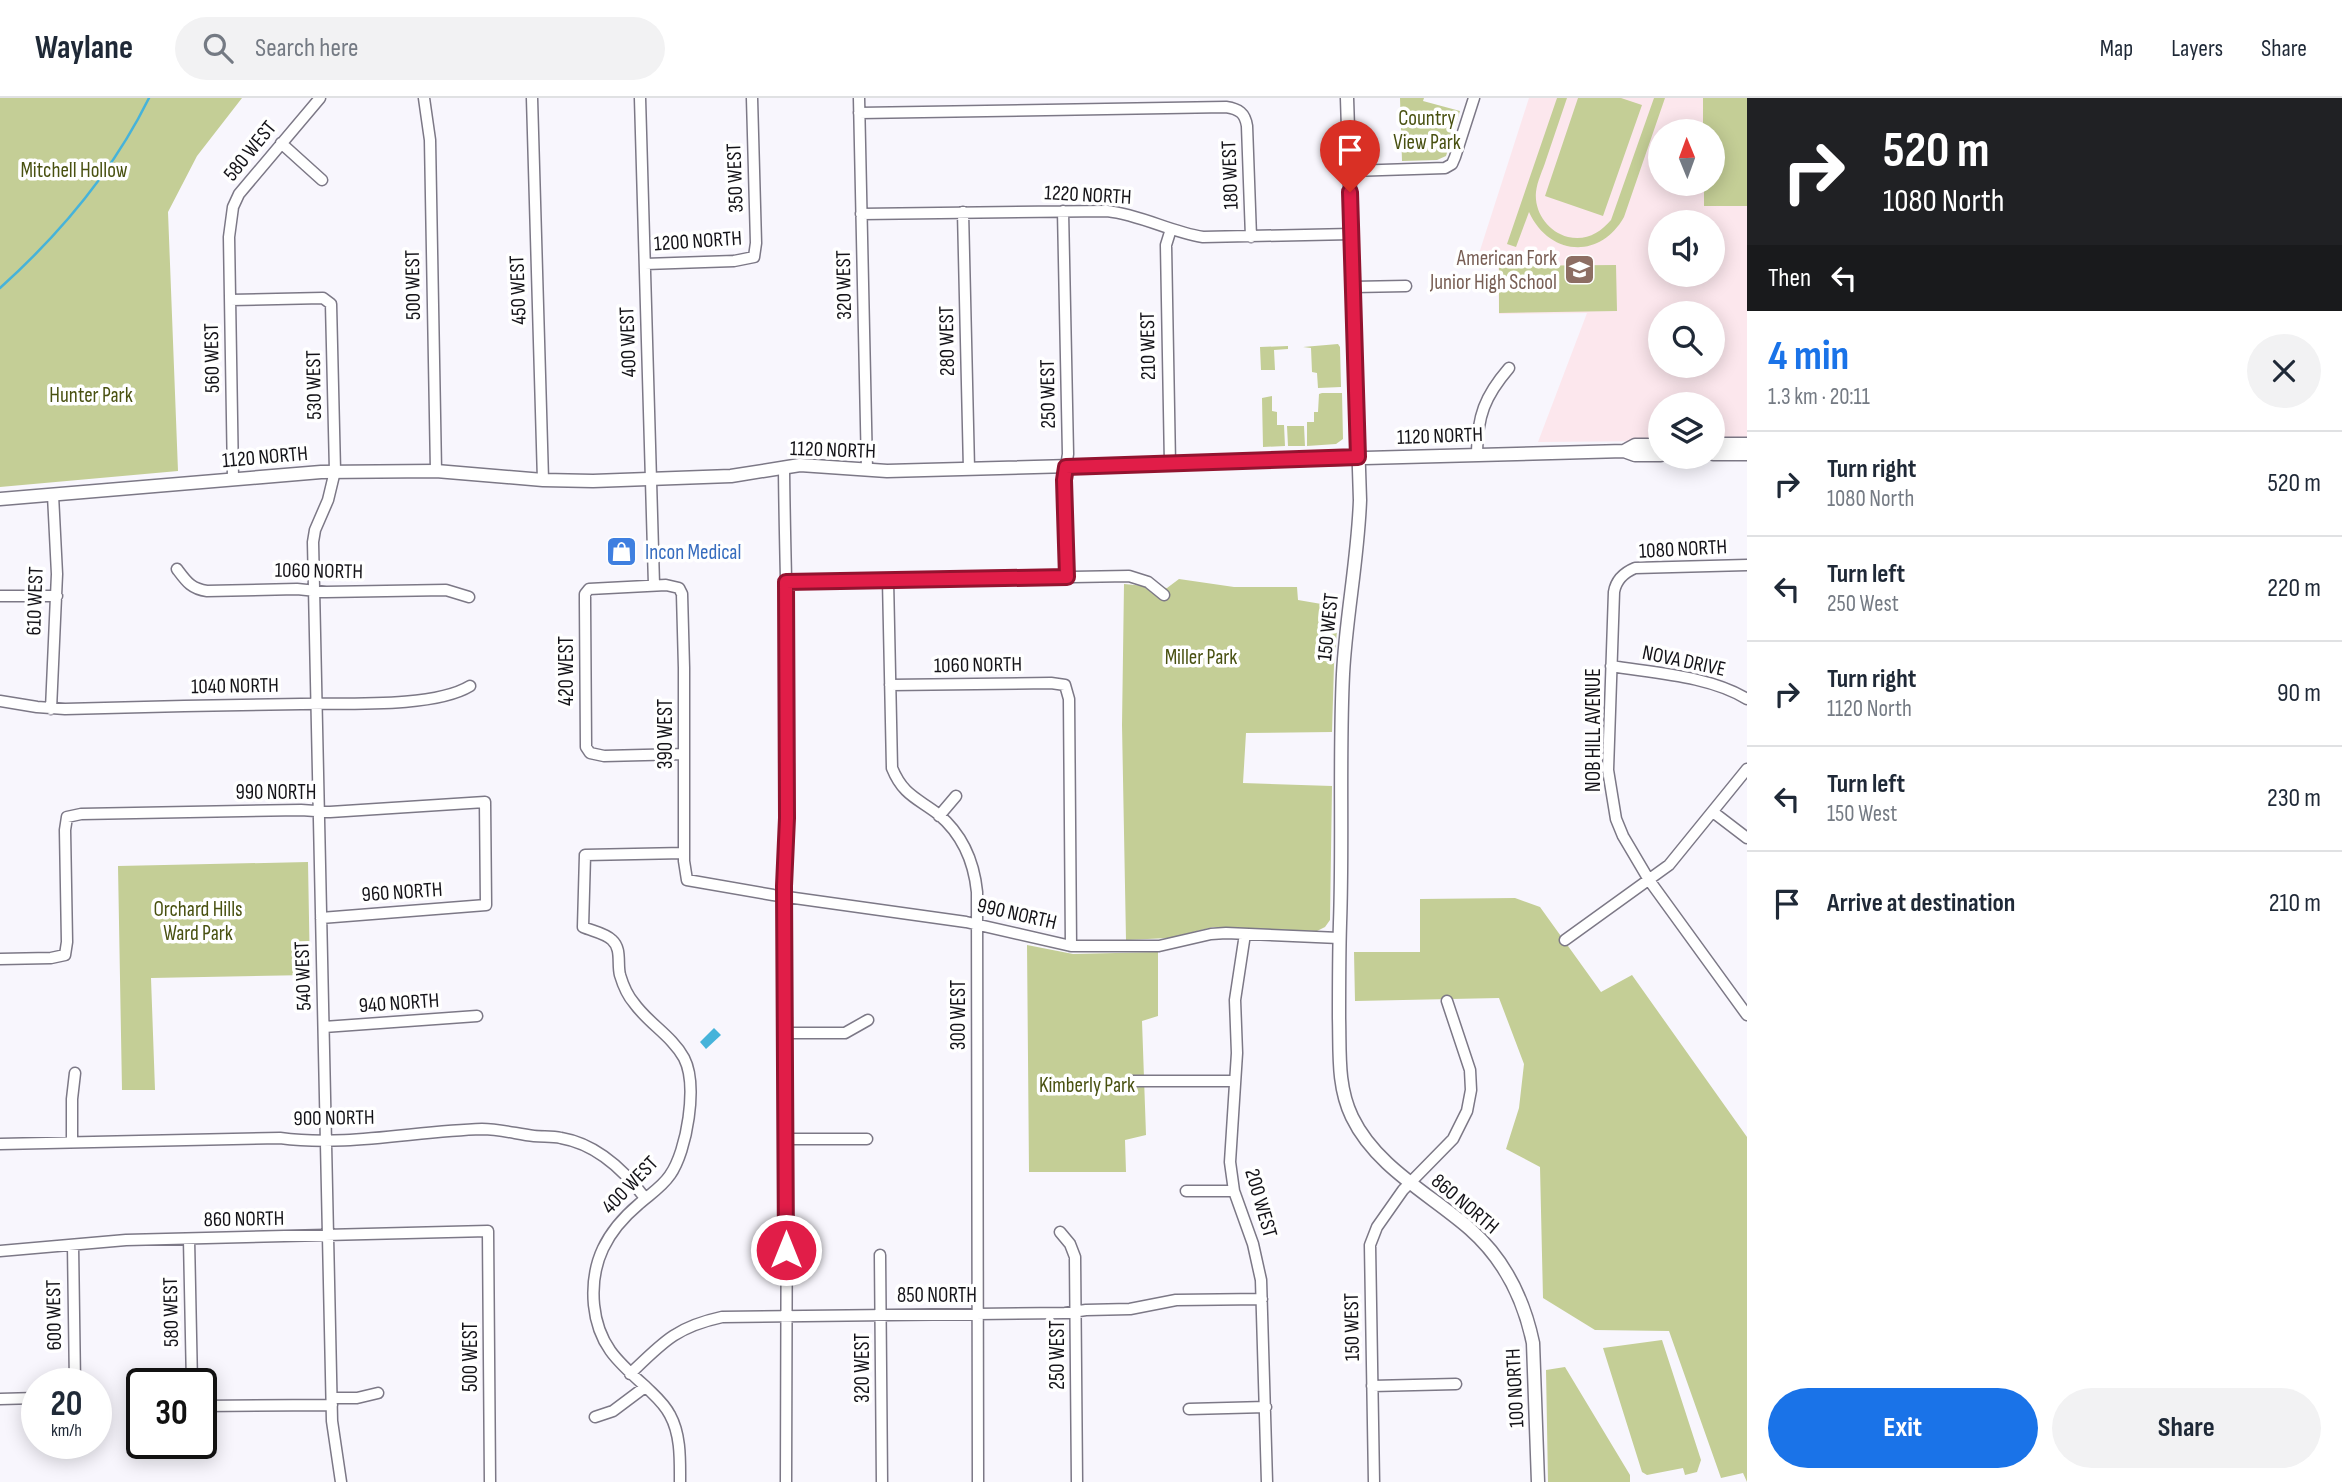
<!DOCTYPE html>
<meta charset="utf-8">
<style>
:root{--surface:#fff;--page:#f2f2f3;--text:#1f2937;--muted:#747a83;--line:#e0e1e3;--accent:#1a73e8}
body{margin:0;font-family:"Sofia Sans Condensed",sans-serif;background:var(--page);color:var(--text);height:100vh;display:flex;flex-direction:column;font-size:26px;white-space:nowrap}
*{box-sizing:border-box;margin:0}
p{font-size:23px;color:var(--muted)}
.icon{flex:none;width:38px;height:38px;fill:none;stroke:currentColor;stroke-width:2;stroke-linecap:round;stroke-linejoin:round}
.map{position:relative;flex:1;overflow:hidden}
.sheet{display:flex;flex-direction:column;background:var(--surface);width:595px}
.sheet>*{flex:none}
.banner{background:#202124;color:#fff;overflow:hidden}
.needle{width:46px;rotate:359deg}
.fabs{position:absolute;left:1648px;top:21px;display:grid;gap:14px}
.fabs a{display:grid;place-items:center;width:77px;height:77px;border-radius:50%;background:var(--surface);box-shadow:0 4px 18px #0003;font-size:35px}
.speed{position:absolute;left:21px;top:1270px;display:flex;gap:14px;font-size:35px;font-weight:700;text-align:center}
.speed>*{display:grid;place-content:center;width:91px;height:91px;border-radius:50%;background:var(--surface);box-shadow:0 4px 18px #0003;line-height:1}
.speed small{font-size:18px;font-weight:400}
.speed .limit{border:4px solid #111;border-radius:10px;background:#fff;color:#111}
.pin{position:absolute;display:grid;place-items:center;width:60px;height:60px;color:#fff;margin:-72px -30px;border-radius:50% 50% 50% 0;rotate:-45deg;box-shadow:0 0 7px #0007}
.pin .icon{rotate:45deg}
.me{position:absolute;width:77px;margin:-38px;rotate:0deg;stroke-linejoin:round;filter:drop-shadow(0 0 5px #0008)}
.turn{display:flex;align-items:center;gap:24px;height:147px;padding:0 21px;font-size:32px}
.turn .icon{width:91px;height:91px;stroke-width:2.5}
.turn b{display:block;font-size:49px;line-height:60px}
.then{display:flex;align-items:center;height:66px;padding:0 21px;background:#0003;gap:14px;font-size:26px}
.round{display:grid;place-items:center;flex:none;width:74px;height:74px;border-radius:37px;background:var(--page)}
.overview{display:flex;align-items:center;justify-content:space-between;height:119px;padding:0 21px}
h1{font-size:42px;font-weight:700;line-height:52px;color:var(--accent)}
.action{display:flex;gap:14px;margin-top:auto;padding:14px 21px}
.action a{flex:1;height:80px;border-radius:42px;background:var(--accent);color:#fff;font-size:28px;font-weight:700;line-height:80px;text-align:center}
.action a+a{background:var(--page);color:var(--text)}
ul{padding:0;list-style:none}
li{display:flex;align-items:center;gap:21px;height:105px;padding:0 21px;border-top:2px solid var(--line)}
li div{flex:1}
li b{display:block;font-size:26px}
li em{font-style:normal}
header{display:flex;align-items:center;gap:42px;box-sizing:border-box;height:98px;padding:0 35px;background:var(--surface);border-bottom:2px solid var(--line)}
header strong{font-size:33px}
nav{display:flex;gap:38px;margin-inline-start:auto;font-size:24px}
.search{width:490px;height:63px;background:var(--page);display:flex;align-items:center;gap:18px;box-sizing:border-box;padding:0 24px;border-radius:38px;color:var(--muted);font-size:26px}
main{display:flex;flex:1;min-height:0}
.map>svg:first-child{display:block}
.education{fill:#fce7ed;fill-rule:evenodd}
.green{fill:#c4ce96}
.water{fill:#46b3da}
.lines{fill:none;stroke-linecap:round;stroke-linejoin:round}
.stream{stroke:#46b3da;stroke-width:2.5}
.minor-casing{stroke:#7c7886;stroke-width:13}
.tertiary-casing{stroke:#7c7886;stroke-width:15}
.minor{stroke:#fff;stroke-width:10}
.tertiary{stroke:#fff;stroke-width:12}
.route-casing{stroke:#92132f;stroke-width:18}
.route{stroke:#e11d48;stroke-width:12}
.labels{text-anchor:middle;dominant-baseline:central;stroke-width:7;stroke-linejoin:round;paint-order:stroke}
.park-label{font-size:21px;fill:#495111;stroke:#fff}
.street-label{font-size:21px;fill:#141318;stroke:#fff}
.education-label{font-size:21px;fill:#785e54;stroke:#fff;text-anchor:end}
.shop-label{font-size:21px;fill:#366cbe;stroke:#fff;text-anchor:start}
</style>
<header>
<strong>Waylane</strong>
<div class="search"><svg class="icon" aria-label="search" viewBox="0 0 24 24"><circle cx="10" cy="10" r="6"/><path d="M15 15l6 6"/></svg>Search here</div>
<nav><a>Map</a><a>Layers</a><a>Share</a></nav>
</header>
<main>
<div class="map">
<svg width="1747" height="1384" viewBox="0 0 1747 1384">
<rect width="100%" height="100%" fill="#f8f6fd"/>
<!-- education -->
<path class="education" d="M1529 0H1747V342H1713V306H1661V343L1538 344 1587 215 1499 216 1498 168H1475ZM1661 33H1713V86H1661ZM1661 124H1713V177H1661ZM1661 215H1713V268H1661Z"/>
<!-- green -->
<path class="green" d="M0 0H242L197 58 168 114 178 373 0 389Z
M1400 0H1424L1423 3 1460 13 1446 58 1437 62 1402 63Z
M1557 0H1567C1560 21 1553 41 1546 62 1543 72 1537 83 1536 94 1534 114 1548 134 1568 139 1586 143 1600 135 1611 122L1654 0H1665L1624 119C1600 162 1549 158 1529 114L1516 149 1507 146Z
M1578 0H1621L1642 7 1603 118 1545 98Z
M1703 0H1747V108H1704V86H1713V33H1703Z
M1616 167 1617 213 1499 215V168Z
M1338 246 1340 249 1341 289 1318 290 1317 275 1312 274 1311 250 1303 249Z
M1288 248V251L1274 252 1275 272H1261L1260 249Z
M1322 295H1342L1343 341 1336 346 1307 348V324H1314V314H1318L1319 296Z
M1272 298V313L1277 314V327H1284L1285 348 1263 349 1262 300Z
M1287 328H1304L1305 348H1288Z
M1179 481 1234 489H1297L1298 502 1339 509 1334 567 1332 634 1246 635 1243 685 1332 688 1330 822 1325 829 1317 833 1213 829 1169 840 1126 842 1122 627 1124 486 1167 490Z
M308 764 310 877 151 880 155 992H122L118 768Z
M1515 800 1540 809 1601 894 1632 877 1747 1039V1384L1743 1375 1721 1380 1669 1233 1595 1232 1543 1200 1540 1069 1506 1051 1519 1010 1524 966 1499 900 1355 903 1354 854H1420V801Z
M1027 847 1073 856 1158 854V918L1142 923 1146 1037 1125 1042 1126 1074H1029Z
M1662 1242 1701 1362 1697 1374 1685 1377 1683 1370 1647 1377 1642 1374 1603 1250Z
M1565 1269 1630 1377V1384H1548L1546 1272Z"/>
<!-- water -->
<path class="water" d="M714 930 721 937 706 951 700 944Z"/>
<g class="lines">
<!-- stream -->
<path class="stream" d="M0 190C60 136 113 73 149 0"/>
<defs>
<path id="minor" d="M424 0 430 42 436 373
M532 0 543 382
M640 0 654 487
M859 0 867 372
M859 15 1226 9C1239 11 1245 15 1247 28L1251 139
M281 45 322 82
M1350 73 1445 70 1452 66 1455 59 1474 0
M1063 113 1068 356 1064 382 1067 479
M963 114 969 371
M861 116 1107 113C1142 117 1170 134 1203 139L1352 136
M645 166 734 163 754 159 756 145 752 0
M1353 189 1406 188
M230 202 323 200 331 206 335 373 328 402 315 432 313 444 332 1323 341 1384
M1477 356C1477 318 1485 298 1509 270
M1170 366 1166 147 1171 131
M784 369C785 499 793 633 784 763L787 1041 786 1384
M233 380 229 139 233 109 239 96 320 0
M1747 467 1635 470C1623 475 1616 482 1614 494L1608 672 1616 721 1623 738 1649 782 1747 917
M177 471C186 483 191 491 207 493L297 491 326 494 446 492 469 499
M888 482 892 670C903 697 917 700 938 716 962 736 974 764 977 794L978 1384
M786 484 1129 478 1148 484 1164 497
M0 498H57
M1611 568C1654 575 1710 578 1747 601
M890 587 1051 585 1065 587 1069 601 1071 848
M0 603 37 609 65 611C144 609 222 607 301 606 344 605 434 610 470 588
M51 611 57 476 53 397
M684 656 604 658 590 655 586 649 585 504V496L589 491 666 487 679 490 682 496 684 570V763L687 782 773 797 966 824 1071 848H1159L1211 836 1226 835 1339 840
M1713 714 1747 740
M939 718 956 698
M1245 836 1235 902 1237 955 1230 1064 1234 1093 1253 1146 1261 1182 1267 1384
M1565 842 1669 767 1747 671
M0 861 51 860 65 857 67 844 65 732 67 719 81 716 301 712 330 714 485 704 486 807 321 820
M324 929 477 918
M786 935H845L868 922
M1132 983H1235
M787 1041H867
M72 1044V1001L75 975
M0 1046 280 1040C346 1049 415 1033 482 1031 500 1031 517 1036 534 1038 543 1039 552 1038 561 1040 597 1046 624 1072 645 1100
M1186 1093H1234
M1060 1134 1070 1146 1075 1159 1077 1384
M189 1141 192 1286
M73 1147 75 1286
M0 1153 126 1142 488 1133 490 1384
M880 1157 882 1384
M630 1276C663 1244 676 1229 722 1219L1065 1215 1086 1212 1130 1211 1176 1202 1262 1201
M1372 1288 1456 1286
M332 1300H357L378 1295
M0 1301 37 1300
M201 1308 332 1307
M1189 1311 1266 1309
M595 1319 613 1313 645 1289
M680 1384C680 1362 681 1337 670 1317 664 1305 655 1298 646 1289 618 1264 598 1247 594 1207 590 1164 607 1133 639 1106 649 1097 662 1089 670 1077 687 1053 698 987 684 960 672 938 648 925 634 905 627 897 623 887 620 877 617 865 622 851 612 842 605 835 592 833 583 829L585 757 684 755
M1374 1384 1370 1147 1377 1129 1403 1092 1453 1041 1467 1013 1471 992 1470 972 1447 903"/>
<path id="tertiary" d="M1347 0 1360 402C1358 461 1346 518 1343 576 1339 659 1343 742 1340 825 1339 857 1339 889 1339 920 1340 954 1337 988 1352 1019 1376 1069 1430 1096 1470 1131 1504 1161 1524 1202 1533 1245L1538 1384
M1713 346H1747
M1624 353 1635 347H1661
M1713 356H1747
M0 401 321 374 436 373 543 382 593 383 731 378 800 367 887 373 1624 353 1635 357H1661"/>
</defs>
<!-- minor casing -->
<use href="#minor" class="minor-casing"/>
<!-- tertiary casing -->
<use href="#tertiary" class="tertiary-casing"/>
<!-- minor -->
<use href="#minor" class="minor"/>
<!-- tertiary -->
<use href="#tertiary" class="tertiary"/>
</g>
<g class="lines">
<defs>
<path id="route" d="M786 1152 784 788 787 720 786 484 1067 479 1064 382 1066 369 1358 359 1350 94"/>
</defs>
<!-- route casing -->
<use href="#route" class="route-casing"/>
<!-- route -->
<use href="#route" class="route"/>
</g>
<!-- icons -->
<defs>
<symbol id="school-square" viewBox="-11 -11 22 22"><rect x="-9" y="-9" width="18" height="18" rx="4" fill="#8d6e63" stroke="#fff"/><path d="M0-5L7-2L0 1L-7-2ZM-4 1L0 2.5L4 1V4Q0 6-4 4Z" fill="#fff"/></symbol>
<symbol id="shop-square" viewBox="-11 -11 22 22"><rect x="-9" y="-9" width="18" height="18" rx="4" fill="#3f7fe0" stroke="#fff"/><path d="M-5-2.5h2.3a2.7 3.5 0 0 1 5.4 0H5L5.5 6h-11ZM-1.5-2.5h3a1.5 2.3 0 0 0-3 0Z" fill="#fff"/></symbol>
</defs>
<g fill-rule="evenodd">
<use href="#school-square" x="1562" y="154" width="35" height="35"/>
<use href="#shop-square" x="604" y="436" width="35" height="35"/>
</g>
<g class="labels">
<!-- park labels -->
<g class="park-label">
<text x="1427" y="20">Country<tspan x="1427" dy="24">View Park</tspan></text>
<text x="74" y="72">Mitchell Hollow</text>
<text x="91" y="297">Hunter Park</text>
<text x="1201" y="559">Miller Park</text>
<text x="198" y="811">Orchard Hills<tspan x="198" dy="24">Ward Park</tspan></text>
<text x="1087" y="987">Kimberly Park</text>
</g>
<!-- street labels -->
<g class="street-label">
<text transform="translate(250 53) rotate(-51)">580 WEST</text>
<text transform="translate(1230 77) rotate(-92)">180 WEST</text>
<text transform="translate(735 80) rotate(-92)">350 WEST</text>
<text transform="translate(1088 97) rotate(3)">1220 NORTH</text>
<text transform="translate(698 143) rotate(-4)">1200 NORTH</text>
<text transform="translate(413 187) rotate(-91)">500 WEST</text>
<text transform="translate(844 187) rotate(-91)">320 WEST</text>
<text transform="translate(518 192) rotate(-92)">450 WEST</text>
<text transform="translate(947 243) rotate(-91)">280 WEST</text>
<text transform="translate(628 244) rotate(-92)">400 WEST</text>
<text transform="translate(1148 248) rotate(-91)">210 WEST</text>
<text transform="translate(212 260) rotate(-91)">560 WEST</text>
<text transform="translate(314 287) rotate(-91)">530 WEST</text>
<text transform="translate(1048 296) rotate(-91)">250 WEST</text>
<text transform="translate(1440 338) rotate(-2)">1120 NORTH</text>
<text transform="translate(833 352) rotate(2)">1120 NORTH</text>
<text transform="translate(265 359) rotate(-5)">1120 NORTH</text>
<text transform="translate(1683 451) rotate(-3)">1080 NORTH</text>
<text transform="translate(319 473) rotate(1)">1060 NORTH</text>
<text transform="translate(35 503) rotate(-88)">610 WEST</text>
<text transform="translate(1328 529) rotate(-84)">150 WEST</text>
<text transform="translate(1684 563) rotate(12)">NOVA DRIVE</text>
<text transform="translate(978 567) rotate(-1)">1060 NORTH</text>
<text transform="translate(566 573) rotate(-90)">420 WEST</text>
<text transform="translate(235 588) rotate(-1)">1040 NORTH</text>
<text transform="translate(1593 632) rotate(-90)">NOB HILL AVENUE</text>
<text transform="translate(665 636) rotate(-90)">390 WEST</text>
<text x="276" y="694">990 NORTH</text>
<text transform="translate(402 794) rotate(-4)">960 NORTH</text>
<text transform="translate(1017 816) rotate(13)">990 NORTH</text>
<text transform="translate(303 878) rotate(-92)">540 WEST</text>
<text transform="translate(399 905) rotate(-4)">940 NORTH</text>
<text transform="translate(958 917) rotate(-90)">300 WEST</text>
<text transform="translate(334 1020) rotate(-1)">900 NORTH</text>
<text transform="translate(630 1087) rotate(-46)">400 WEST</text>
<text transform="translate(1261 1105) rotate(74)">200 WEST</text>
<text transform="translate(1465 1106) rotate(40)">860 NORTH</text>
<text transform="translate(244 1121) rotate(-1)">860 NORTH</text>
<text x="937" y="1197">850 NORTH</text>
<text transform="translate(171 1214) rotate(-91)">580 WEST</text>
<text transform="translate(54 1217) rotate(-91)">600 WEST</text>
<text transform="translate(1352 1229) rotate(-91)">150 WEST</text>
<text transform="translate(1057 1257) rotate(-90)">250 WEST</text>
<text transform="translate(470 1259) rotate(-90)">500 WEST</text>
<text transform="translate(862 1270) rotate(-90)">320 WEST</text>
<text transform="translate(1515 1290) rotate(-93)">100 NORTH</text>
</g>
<!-- education labels -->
<g class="education-label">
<text x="1557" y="160">American Fork<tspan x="1557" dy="24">Junior High School</tspan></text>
</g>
<!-- shop labels -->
<g class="shop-label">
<text x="645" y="454">Incon Medical</text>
</g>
</g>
</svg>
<div class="fabs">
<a><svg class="needle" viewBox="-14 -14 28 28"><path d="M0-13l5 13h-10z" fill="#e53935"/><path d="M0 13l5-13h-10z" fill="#747a83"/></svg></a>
<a><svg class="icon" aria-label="sound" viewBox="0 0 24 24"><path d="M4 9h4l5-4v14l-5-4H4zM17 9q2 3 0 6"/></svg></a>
<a><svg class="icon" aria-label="search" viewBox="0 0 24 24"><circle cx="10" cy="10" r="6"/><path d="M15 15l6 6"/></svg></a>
<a><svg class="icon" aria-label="layers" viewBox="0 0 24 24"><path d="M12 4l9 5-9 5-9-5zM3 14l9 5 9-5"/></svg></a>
</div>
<div class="speed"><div>20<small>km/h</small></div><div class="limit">30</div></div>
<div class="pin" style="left:1350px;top:94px;background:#d93025"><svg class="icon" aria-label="arrive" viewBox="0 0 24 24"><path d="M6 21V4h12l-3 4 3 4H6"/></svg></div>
<svg class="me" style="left:786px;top:1152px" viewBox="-20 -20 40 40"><circle r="17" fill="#e11d48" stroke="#fff" stroke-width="3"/><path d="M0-11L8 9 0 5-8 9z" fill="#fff"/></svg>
</div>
<section class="sheet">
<div class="banner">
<div class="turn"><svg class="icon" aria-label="right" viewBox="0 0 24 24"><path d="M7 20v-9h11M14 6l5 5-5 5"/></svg><div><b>520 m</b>1080 North</div></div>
<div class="then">Then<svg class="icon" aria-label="left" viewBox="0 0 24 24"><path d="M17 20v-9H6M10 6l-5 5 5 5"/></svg></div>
</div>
<div class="overview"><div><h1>4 min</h1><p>1.3 km · 20:11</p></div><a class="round"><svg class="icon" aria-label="close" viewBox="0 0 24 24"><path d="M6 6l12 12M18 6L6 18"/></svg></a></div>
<ul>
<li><svg class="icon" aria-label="right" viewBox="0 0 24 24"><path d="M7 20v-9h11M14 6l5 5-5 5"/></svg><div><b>Turn right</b><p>1080 North</p></div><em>520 m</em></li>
<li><svg class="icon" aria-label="left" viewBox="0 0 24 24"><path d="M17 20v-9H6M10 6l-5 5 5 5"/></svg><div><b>Turn left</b><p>250 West</p></div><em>220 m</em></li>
<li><svg class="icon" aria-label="right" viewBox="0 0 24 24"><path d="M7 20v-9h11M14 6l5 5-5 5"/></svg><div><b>Turn right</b><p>1120 North</p></div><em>90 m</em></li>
<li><svg class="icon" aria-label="left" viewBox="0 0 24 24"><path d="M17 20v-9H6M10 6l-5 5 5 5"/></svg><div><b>Turn left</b><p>150 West</p></div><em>230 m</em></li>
<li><svg class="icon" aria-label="arrive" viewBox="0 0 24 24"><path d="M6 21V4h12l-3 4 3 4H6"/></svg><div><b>Arrive at destination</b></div><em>210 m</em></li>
</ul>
<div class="action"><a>Exit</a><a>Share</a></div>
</section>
</main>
